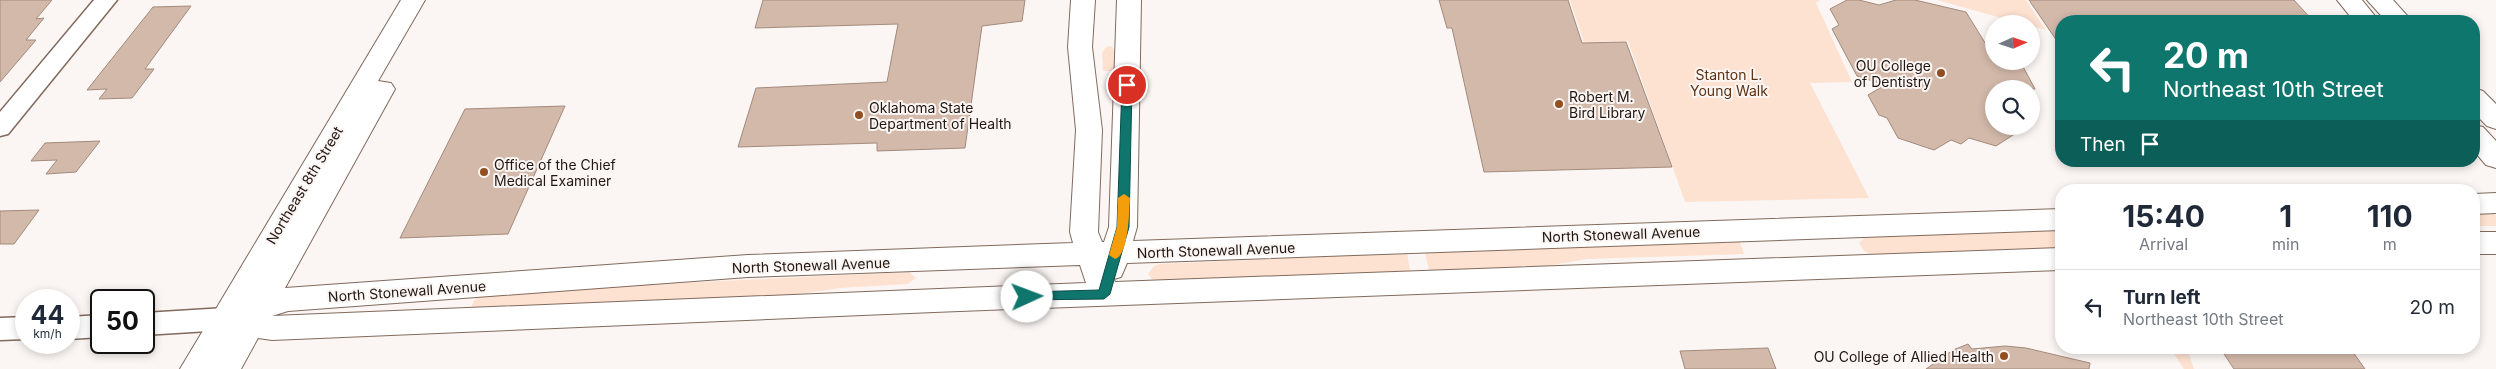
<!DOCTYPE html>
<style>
:root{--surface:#fff;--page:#f2f2f3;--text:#1f2937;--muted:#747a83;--line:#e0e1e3}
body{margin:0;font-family:Inter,sans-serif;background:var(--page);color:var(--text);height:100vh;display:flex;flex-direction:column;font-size:19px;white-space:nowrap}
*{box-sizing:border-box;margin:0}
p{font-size:16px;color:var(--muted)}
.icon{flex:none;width:28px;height:28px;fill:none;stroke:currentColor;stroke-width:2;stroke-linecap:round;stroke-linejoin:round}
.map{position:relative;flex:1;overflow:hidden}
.panel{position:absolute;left:2055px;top:184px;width:425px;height:170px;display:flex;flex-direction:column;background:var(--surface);border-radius:20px;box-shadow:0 2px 8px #0003}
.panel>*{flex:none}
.guide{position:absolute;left:2055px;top:15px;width:425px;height:152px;border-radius:20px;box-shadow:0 2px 8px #0003;background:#0f766e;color:#fff;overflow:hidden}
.needle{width:32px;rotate:87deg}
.buttons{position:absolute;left:1985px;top:15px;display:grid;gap:10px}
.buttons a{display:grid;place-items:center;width:55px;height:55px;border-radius:50%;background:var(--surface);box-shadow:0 2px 8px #0003;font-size:25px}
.speed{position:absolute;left:15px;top:289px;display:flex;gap:10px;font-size:25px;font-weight:700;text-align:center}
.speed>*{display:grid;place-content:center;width:65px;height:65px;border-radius:50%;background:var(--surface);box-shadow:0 2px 8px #0003;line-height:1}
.speed small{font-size:12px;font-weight:400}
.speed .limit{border:2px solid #111;border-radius:8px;background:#fff;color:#111}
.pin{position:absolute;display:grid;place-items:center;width:42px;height:42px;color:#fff;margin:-21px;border:2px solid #fff;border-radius:50%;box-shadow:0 1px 5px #0007}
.me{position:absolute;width:55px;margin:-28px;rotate:88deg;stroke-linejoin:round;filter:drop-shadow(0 0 4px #0008)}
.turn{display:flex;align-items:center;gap:18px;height:105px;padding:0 25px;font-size:22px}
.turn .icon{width:65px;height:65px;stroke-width:2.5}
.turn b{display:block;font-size:35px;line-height:42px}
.then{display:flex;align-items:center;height:48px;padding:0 25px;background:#0003;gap:10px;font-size:19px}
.eta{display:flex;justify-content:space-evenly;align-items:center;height:85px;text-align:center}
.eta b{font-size:30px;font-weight:700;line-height:35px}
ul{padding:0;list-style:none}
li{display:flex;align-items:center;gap:15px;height:75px;padding:0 25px;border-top:1px solid var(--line)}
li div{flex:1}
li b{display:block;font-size:19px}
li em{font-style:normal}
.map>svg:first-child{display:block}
.green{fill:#fde1d1}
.building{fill:#d2b9aa;stroke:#a28a7c}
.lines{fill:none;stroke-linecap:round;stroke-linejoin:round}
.minor-casing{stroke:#816a5d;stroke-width:3}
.major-casing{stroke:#816a5d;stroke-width:2}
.minor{fill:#fff;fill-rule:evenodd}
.major{fill:#fff;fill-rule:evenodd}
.route{fill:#0f766e;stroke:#0a4d48}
.slow{fill:#f59e0b}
.poi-dot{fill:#924e20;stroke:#fbf6f3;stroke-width:2}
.labels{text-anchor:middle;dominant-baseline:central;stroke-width:4;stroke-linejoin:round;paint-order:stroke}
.poi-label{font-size:14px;fill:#201712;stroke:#fbf6f3;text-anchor:start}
.park-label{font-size:14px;fill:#5d3113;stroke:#fbf6f3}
.street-label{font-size:14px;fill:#201712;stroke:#fbf6f3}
</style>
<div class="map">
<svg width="2496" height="369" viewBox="0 0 2496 369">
<rect width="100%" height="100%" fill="#fbf6f3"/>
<!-- green -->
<path class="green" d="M1570 0H1820L1816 3 1852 82 1810 83 1869 198 1685 202 1628 41 1584 42Z
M1937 0H2026L2046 30 2031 26V24H2023Z
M1112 46 1115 53 1114 71H1103L1102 53 1106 47Z
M2494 213 2496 216V226H2474V214Z
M2061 230V249L1877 255C1868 254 1863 252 1859 243L1865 237Z
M1740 242 1744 254 1587 259 1513 272 1430 274 1425 253Z
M1407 253 1411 276 1159 282 1152 279 1148 274 1154 266 1160 264Z
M909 272 916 278 907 284 840 288 766 299 471 309 474 300 489 292Z
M2170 348H2187L2194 369H2184Z"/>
<!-- building -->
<path class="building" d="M0 0H52L36 19 44 18 26 40H36L0 82Z
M763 0H1025L1022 21 982 26 965 148 877 151V143L738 147 756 88 887 82 898 24 755 28Z
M1439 0H1568L1582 43 1626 42 1672 167 1484 172 1452 28H1447Z
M1847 0H1859L1879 5 1896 0H1915L1966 12 1987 46 1994 48V61H2020L2035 89H1994V126H2027L1996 146 1969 138 1961 144 1951 140 1934 150 1898 138 1887 118 1879 115 1868 95 1885 85 1857 76 1832 29 1839 25 1830 9Z
M2029 0H2294L2313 21H2061V47Z
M191 6 145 69H154L132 98 99 99 107 89 87 90 153 7Z
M565 106 508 234 400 238 465 109Z
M100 141 76 172 46 174 57 160 31 161 45 143Z
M39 210 14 244H0V211Z
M1968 344 1972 349 2005 346 2026 348 2090 363 2089 369H1926L1953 350Z
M1768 348 1776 369H1685L1680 351Z
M2220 348H2350L2365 369H2234Z"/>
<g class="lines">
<defs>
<path id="minor" d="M94 0H117L8 134 0 136V112Z
M225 308 235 311 239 319 235 327 225 330 144 335V313Z
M101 315V337L69 339V317Z
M26 317V339L0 340V318Z"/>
<path id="major" d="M401 0H425L378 81 391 83 395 89 285 288 748 255 1073 243 1070 232 1076 130 1068 47 1071 0H1095L1092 47 1102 130 1098 232 1102 242H1104L1109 227 1117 0H1141L1137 227 1133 241 2061 209V230L1127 263 1121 277 1114 279 1115 282 2061 248V270L934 312 272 340 258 338 241 369H180ZM1080 265 1086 283 272 316 288 311 748 277Z
M2337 0H2362L2379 21H2354Z
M2367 0H2393L2412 21H2386Z
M2474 88 2483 91 2496 104V129L2487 126 2474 113Z
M2474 125 2483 127 2496 141V168L2486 165 2474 151Z
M2496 193V213L2474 214V194Z
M2474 232H2496V254H2474Z"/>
</defs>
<!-- minor casing -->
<use href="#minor" class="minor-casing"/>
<!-- major casing -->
<use href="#major" class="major-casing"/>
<!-- minor -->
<use href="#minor" class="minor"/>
<!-- major -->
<use href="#major" class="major"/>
</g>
<!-- route -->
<path class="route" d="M1127 81 1132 85 1129 227 1110 294 1104 299 1022 300 1021 297 1027 292 1099 290 1117 227 1122 85Z"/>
<!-- slow -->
<path class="slow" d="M1124 194 1130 198C1129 211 1129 255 1115 259L1109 255 1117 227 1118 198Z"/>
<!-- markers -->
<g class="poi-dot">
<circle cx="1941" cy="73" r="5"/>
<circle cx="1559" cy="104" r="5"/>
<circle cx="859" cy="115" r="5"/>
<circle cx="484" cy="172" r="5"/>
<circle cx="2004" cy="356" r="5"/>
</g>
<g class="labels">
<!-- poi labels -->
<g class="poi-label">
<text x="1931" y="65" text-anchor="end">OU College<tspan x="1931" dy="16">of Dentistry</tspan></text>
<text x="1569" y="96">Robert M.<tspan x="1569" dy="16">Bird Library</tspan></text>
<text x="869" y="107">Oklahoma State<tspan x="869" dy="16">Department of Health</tspan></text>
<text x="494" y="164">Office of the Chief<tspan x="494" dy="16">Medical Examiner</tspan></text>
<text x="1994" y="356" text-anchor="end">OU College of Allied Health</text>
</g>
<!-- park labels -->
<g class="park-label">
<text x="1729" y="74">Stanton L.<tspan x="1729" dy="16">Young Walk</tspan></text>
</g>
<!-- street labels -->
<g class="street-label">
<text transform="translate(304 185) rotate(-59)">Northeast 8th Street</text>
<text transform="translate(1621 234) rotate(-2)">North Stonewall Avenue</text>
<text transform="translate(1216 250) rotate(-2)">North Stonewall Avenue</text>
<text transform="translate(811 265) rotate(-2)">North Stonewall Avenue</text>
<text transform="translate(407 291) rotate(-4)">North Stonewall Avenue</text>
</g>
</g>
</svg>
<div class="buttons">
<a><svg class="needle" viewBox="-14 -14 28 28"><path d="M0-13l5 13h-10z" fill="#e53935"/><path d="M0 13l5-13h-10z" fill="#747a83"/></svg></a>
<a><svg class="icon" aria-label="search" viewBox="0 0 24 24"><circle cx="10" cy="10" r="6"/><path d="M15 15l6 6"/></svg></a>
</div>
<div class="speed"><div>44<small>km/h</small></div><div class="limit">50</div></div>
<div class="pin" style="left:1127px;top:85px;background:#d93025"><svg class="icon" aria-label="arrive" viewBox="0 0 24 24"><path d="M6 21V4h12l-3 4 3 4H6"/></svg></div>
<svg class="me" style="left:1027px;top:297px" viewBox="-20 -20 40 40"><circle r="19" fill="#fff"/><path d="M0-13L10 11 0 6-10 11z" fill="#0f766e"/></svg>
<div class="guide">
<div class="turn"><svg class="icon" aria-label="left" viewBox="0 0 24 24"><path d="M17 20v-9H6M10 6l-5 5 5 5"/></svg><div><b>20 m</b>Northeast 10th Street</div></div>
<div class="then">Then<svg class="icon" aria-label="arrive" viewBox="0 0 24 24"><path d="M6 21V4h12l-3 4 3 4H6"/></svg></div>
</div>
<section class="panel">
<div class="eta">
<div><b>15:40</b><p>Arrival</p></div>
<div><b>1</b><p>min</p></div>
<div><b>110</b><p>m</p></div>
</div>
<ul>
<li><svg class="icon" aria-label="left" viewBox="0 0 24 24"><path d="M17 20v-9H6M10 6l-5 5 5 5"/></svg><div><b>Turn left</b><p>Northeast 10th Street</p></div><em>20 m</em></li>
</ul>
</section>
</div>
